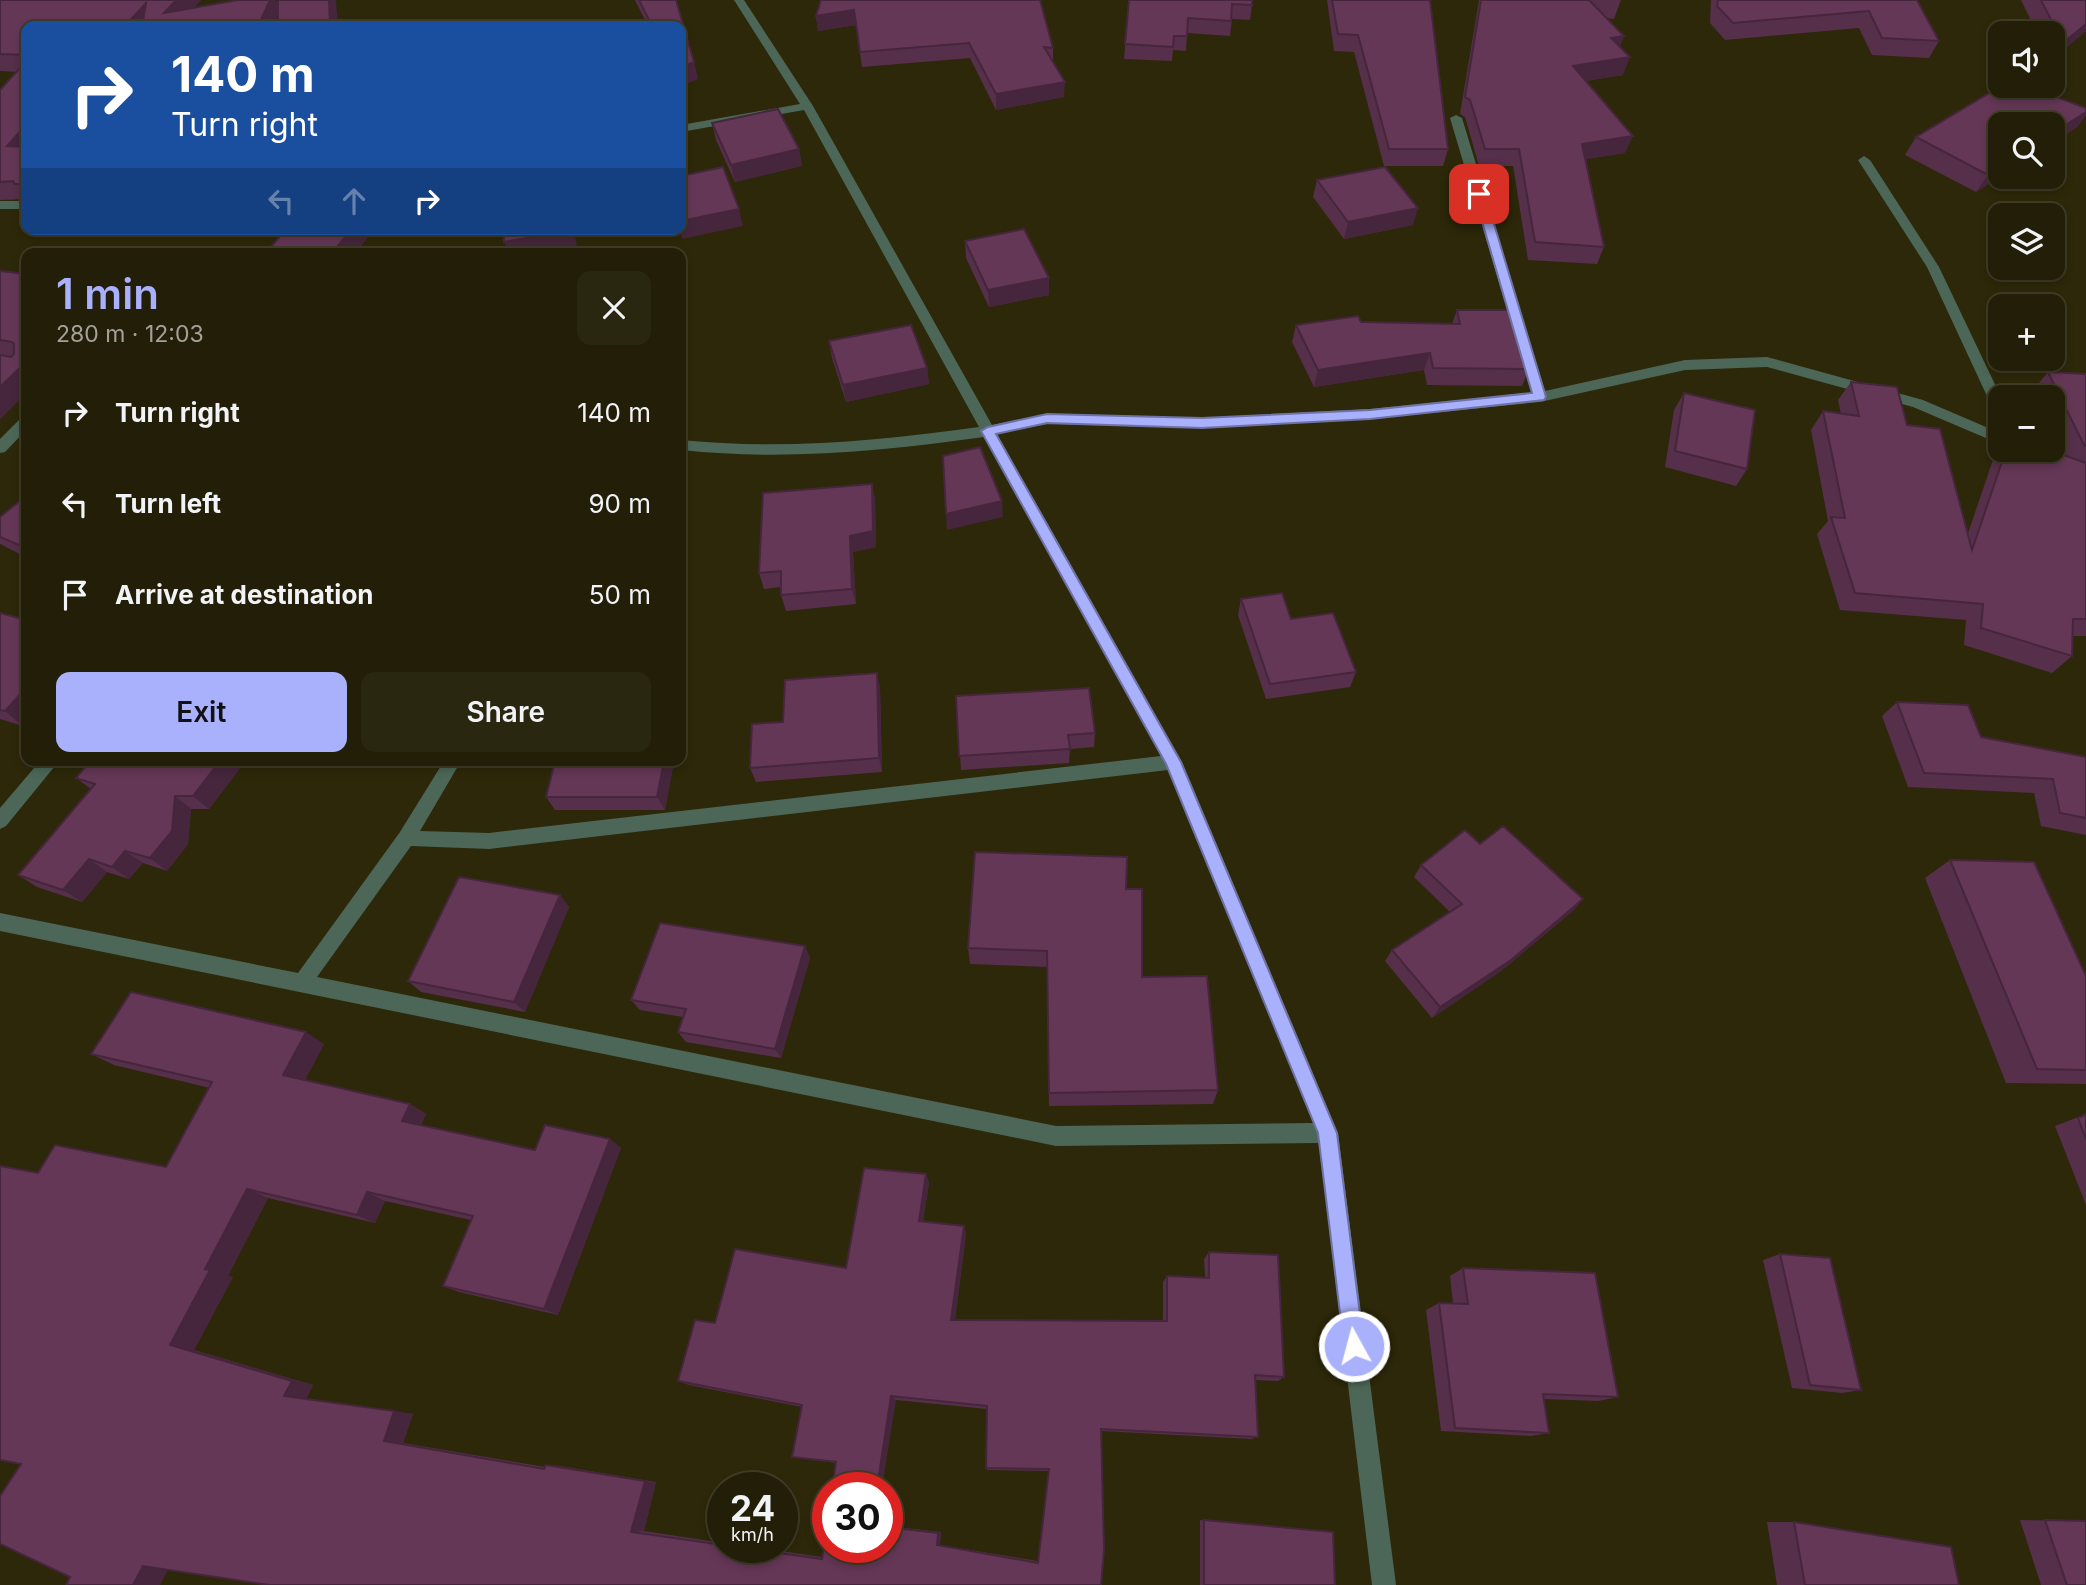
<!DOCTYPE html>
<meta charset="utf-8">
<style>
:root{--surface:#221e07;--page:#2a2711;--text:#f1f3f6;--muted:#a2a29b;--line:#3f3c28;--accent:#a9b0fc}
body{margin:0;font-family:Inter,sans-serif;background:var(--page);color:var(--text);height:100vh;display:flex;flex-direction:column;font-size:26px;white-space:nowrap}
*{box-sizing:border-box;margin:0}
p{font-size:23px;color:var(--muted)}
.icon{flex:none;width:38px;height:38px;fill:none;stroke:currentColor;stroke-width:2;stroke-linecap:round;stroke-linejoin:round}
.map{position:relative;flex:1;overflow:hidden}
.drawer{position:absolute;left:21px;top:248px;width:665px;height:518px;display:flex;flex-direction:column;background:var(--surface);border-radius:14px;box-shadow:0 4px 10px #0003,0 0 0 2px var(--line)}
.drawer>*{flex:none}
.banner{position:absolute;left:21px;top:21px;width:665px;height:214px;border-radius:14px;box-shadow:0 4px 10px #0003,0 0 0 2px var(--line);background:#1a4fa0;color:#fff;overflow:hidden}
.controls{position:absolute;left:1988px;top:21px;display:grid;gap:14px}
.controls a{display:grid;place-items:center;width:77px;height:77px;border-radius:14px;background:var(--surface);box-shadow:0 4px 10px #0003,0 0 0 2px var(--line);font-size:35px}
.speed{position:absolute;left:707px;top:1472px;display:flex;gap:14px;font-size:35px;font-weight:700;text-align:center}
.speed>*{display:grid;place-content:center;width:91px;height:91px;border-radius:50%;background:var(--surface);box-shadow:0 4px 10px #0003,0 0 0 2px var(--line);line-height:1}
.speed small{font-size:18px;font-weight:400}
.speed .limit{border:10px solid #d22;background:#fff;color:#111}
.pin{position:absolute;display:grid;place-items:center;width:60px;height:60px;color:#fff;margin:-30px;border-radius:14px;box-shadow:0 4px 10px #0006}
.me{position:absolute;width:77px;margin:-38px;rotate:353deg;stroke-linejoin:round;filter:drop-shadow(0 0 5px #0008)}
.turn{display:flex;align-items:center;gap:24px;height:147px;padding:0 35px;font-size:32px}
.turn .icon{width:91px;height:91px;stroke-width:2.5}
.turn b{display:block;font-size:49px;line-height:60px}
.lanes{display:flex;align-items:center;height:66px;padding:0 35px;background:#0003;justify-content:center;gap:35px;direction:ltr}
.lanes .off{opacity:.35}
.round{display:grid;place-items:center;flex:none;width:74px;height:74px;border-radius:14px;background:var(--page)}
.head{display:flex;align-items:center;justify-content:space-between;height:119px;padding:0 35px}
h1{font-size:42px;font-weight:600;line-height:52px;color:var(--accent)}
.button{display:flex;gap:14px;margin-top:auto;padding:14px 35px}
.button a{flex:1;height:80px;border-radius:14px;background:var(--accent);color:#111;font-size:28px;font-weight:600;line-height:80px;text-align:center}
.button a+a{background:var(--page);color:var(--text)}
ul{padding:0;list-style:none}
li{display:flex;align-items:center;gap:21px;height:91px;padding:0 35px}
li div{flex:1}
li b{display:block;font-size:26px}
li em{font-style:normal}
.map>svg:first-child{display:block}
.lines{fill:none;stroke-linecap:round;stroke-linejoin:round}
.street{fill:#4c6757;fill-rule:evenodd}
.wall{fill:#562f4a}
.shaded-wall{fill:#46263c}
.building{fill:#643756;stroke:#46263c;stroke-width:2}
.route{fill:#a9b0fc;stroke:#6e72a4;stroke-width:2}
</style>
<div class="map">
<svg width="2086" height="1585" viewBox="0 0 2086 1585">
<rect width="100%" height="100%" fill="#2d2809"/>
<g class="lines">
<!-- street -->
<path class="street" d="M734 0H744L813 106 992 425 1047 414 1202 418 1370 409 1532 393 1450 118 1456 115 1462 118 1545 391 1685 360 1767 357 1923 400 2000 433V444L1913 407 1767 367 1685 370 1540 402 1370 419 1202 428 1047 424 997 434 1182 762 1338 1133 1396 1585H1372L1319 1143 1056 1146 0 931V913L298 973 400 832 444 761H461L420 831 489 833 1161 756 984 437C883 451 783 461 681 450V440C781 450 879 441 979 427L804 110 681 132V125L800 104ZM1168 770 1314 1123 1056 1126 317 977 411 846 489 849Z
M1864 156 1870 160 1939 267 2001 397 2000 414 1993 409 1927 267 1858 160Z
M0 201H26V209H0Z
M26 417V430L5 452 0 453V439L21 418Z
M40 761H59L6 826 0 829V808Z"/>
</g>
<!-- wall -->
<path class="wall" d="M0 0H201L194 8 278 4V0H336V1L278 19 275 26H26V199L0 200V90L17 72 0 71Z
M635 0H676L698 79 681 26H648Z
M1129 0 1252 5 1250 20 1232 19 1230 36 1187 33 1186 51 1173 50 1172 61 1124 59Z
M1327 0H1430L1448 149 1443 166H1384L1354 52 1334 51Z
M1479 0H1621L1614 19 1606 18 1624 36 1620 46 1623 75 1586 81 1625 153 1586 159 1604 247 1597 264 1528 260 1513 166H1479L1465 117 1460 114Z
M1711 0H1917L1939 41 1929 58 1872 55 1859 28 1725 40 1710 23Z
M2021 0H2086V31L2053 59V33H2037Z
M816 16 1053 48V63L1064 97 996 110 970 58 862 67 856 25 818 31Z
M2001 86H2026L2086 108V115L2077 127 2053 143V124H2000V176L1976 192 1905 155 1916 137Z
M712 123 799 149 802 166 735 182 716 140Z
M1317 180 1413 225 1344 239 1313 197Z
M965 241 1049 295 989 307 966 258Z
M0 271 26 274V393L0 419Z
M1457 310 1529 369 1522 386 1427 385 1424 370 1314 387 1292 342 1296 325 1361 322 1452 324Z
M829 341 927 368 929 384 846 402 832 358Z
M2048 372 2086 374V636H2072V656L2052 673 1964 645 1966 620 1840 610 1817 534 1828 521 1811 430 1823 411 1841 414 1838 400 1851 382 1907 425 1968 533 1995 454 2000 448V450L2066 456 2053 429V397H2038L2034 389Z
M1684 393 1747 469 1736 486 1665 467 1674 410Z
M872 484 875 500 876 547 853 552 856 604 786 611 781 595V587L764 589 759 573Z
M26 496V557L0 544V517Z
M1241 599 1291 619 1356 672 1350 687 1266 699 1238 615Z
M0 613 23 726 0 719Z
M880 688 882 772 756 782 750 768 783 722Z
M956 696 1095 733 1094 747 1070 749 1069 763 961 770Z
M1897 702 1981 737 2086 757V835L2041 826 2034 793 1908 787 1882 716Z
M90 761H243L244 763 209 809H191L188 844 167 871 143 863 129 879 107 872 82 902 37 887 18 875 91 789 76 778Z
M555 761H674L665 810H555L546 797Z
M1480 844 1583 899 1573 911 1501 971 1432 1018 1385 961 1392 950 1450 912 1414 877 1421 865Z
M1950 860 2086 976V1084L2006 1083 1925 878Z
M1126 889 1142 977 1218 1090 1213 1104 1049 1106 1047 967 970 964 968 948Z
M560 895 569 907 525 1012 421 992 408 981Z
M805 946 810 958 781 1058 686 1042 678 1032 683 1017 640 1010 631 1000Z
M324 1044 305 1080 410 1104 426 1114 421 1125 535 1150 610 1139 621 1148 558 1315 459 1292 443 1286 471 1220 385 1201 375 1223 268 1198 228 1276 233 1277 194 1350 313 1385 306 1399 413 1414 403 1443 545 1467 546 1465 560 1466 656 1482 644 1531 723 1543V1547H753L822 1557 887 1547V1526L941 1532 940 1545 1038 1561 1049 1471 988 1470 986 1468 987 1409 896 1400 836 1463 792 1457 802 1407 689 1385 678 1381 715 1323 846 1268 926 1174 929 1183 923 1221 964 1226 966 1234 955 1320 1163 1321V1282L1167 1276 1205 1278 1204 1259 1209 1252 1284 1377 1278 1381 1255 1380 1258 1437 1251 1439 1101 1431V1585L168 1570 70 1577 21 1464 38 1173 166 1167 210 1088 114 1065 91 1054Z
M2086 1114V1205L2055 1126Z
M1780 1254 1861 1390 1842 1393 1792 1388 1763 1260Z
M1463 1268 1618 1397 1598 1401 1544 1399 1549 1433 1531 1436 1441 1431 1426 1310 1439 1303 1453 1304 1450 1276Z
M1200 1520 1333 1532 1335 1585H1200Z
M2020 1520 2086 1521V1585H2041Z
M1767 1522H1794L1959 1585H1777Z"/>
<!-- shaded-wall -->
<path class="shaded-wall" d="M176 0H201L177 26 164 13Z
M270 0H276L281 11 275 26H258Z
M329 0H336V1L338 26H330Z
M146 3 150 26H125Z
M854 10 856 25 818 31 816 16Z
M2086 24V31L2053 59 2063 43Z
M1624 36 1617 53 1611 38Z
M1630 57 1623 75 1567 84 1573 66Z
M694 62 698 79 681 86V67Z
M1065 82 1064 97 996 110V94Z
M2086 112V115L2077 127 2053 143V133Z
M26 125V157L7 146Z
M1633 136 1625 153 1575 161 1582 144Z
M799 149 802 166 735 182 731 165Z
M2000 167V176L1976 192 1988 175Z
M1418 208 1413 225 1344 239 1348 222Z
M739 209 743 226 682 239 680 229 681 221Z
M352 229H366L369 236 355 254H331Z
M571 229H574L577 247 539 254H510L504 242Z
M1049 278V295L989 307 988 290Z
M1430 353 1424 370 1314 387 1318 370Z
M26 362V393L0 419V387Z
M927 368 929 384 846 402 843 385Z
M872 484 875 500 876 547 853 552 856 604 852 589 850 536Z
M1002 501 1003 517 947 530 946 514Z
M681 570 686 582 681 606Z
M877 673 880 688 882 772 879 758Z
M26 688V722L23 726 5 711Z
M220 761H243L244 763 209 809 193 796Z
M664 761H674L665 810 657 797Z
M175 796 191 809 188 844 167 871 150 858Z
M125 851 143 863 129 879 112 867Z
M89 859 107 872 82 902 63 890Z
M560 895 569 907 525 1012 514 1002Z
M1583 899 1573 911 1501 971 1432 1018 1440 1007Z
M805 946 810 958 781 1058 775 1049Z
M306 1032 324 1044 302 1086 283 1075Z
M410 1104 426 1114 418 1131 402 1121Z
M610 1139 621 1148 558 1315 544 1309Z
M926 1174 929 1183 922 1229 919 1221Z
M247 1189 268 1198 228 1276 233 1277 194 1350 313 1385 306 1399 284 1396 170 1345 205 1269Z
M367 1192 385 1201 375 1223 357 1215Z
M964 1226 966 1234 954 1325 951 1320Z
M891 1396 896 1400 882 1488H877Z
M394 1411 413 1414 403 1443 384 1441Z
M645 1481 656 1482 644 1531 631 1532Z
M941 1532 940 1545H937L938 1533Z
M171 1564 160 1585H133L143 1566Z"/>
<!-- building -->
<path class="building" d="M0 0H176L164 13 238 0H270L258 26H142L146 3 125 26H26V55L0 54Z
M278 0H329L330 26H278Z
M639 0H676L694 62 681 67V26H652Z
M821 0H1040L1053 48 1044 47 1065 82 996 94 969 43 860 52 854 10 816 16Z
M1129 0H1252V5L1232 4 1231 21 1188 18 1187 36H1174L1173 47 1125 44Z
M1332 0H1430L1448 149H1389L1358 35 1338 34Z
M1481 0H1589L1624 36 1611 38 1630 57 1573 66 1633 136 1582 144 1604 247 1535 242 1519 149H1485L1470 100 1465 97Z
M1718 0H1917L1939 41 1882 38 1869 11 1733 23 1717 6Z
M2041 0H2086V24L2063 43Z
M26 61V125L7 146 26 147V184H15L13 181 0 182V90Z
M2001 86H2026L2086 108V112L2053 133V124H2000V167L1988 175 1916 137Z
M778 109 799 149 731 165 712 123Z
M723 167 739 209 681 221V176Z
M1385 167 1418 208 1348 222 1317 180Z
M286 229H352L331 254H265Z
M503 229H571V230L504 242Z
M1024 229 1049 278 988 290 965 241Z
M0 271 26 274V362L0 387V355L11 357 14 354V344L12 342 0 340Z
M1457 310H1512L1529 369 1433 368 1430 353 1318 370 1296 325 1358 316 1361 322 1460 324Z
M911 325 927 368 843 385 829 341Z
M2048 372 2086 374V446L2084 445Z
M1851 382 1897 387 1907 425 1940 429 1972 550 2006 450H2050L2086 463V619H2073L2072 656 1981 628 1983 604 1855 593 1831 517 1845 518 1823 411 1859 416Z
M1684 393 1755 410 1747 469 1675 451Z
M980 447 1002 501 946 514 943 456Z
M872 484 873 531 850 536 852 589 781 595V571L759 573 763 493Z
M26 496V548L0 537V517Z
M1282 593 1291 619 1333 613 1356 672 1270 684 1241 599Z
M0 613 26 620V688L5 711 0 710Z
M877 673 879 758 750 768 752 724 783 722 785 680Z
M1089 688 1095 733 1068 735 1070 749 959 756 956 696Z
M1897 702 1968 705 1981 737 2086 757V818L2060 813 2053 779 1924 773Z
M90 761H220L193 796H175L172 831 150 858 125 851 112 867 89 859 63 890 18 875 95 784 76 778Z
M555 761H664L657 797H546Z
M1503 826 1583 899 1511 960 1440 1007 1392 950 1462 904 1421 865 1465 830 1480 844Z
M975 852 1127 857 1126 889H1142V977L1207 976 1218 1090 1049 1093 1047 951 968 948Z
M1950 860 2034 862 2086 976V1070L2037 1069Z
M459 877 560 895 514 1002 408 981Z
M660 923 805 946 775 1049 678 1032 686 1009 631 1000Z
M131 992 306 1032 283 1075 410 1104 402 1121 535 1150 545 1125 610 1139 544 1309 443 1286 473 1216 367 1192 357 1215 247 1189 205 1269 210 1270 170 1345 292 1381 284 1396 394 1411 384 1441 544 1469 546 1465 645 1481 631 1532 723 1545V1547H736L822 1559 828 1519V1547H887V1527L938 1533 937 1545 1038 1563 1049 1469 986 1468 987 1406 891 1396 877 1488H832L836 1462 792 1457 802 1405 678 1381 695 1320 715 1323 735 1249 846 1268 864 1168 926 1174 919 1221 964 1226 951 1320 1167 1321V1276L1209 1278V1252L1278 1255 1284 1377 1255 1375 1258 1437 1101 1429 1104 1550 1101 1585H269L143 1566 133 1585H66L70 1577 0 1544V1496L21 1464 0 1460V1166L38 1173 55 1145 166 1167 212 1082 91 1054Z
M2086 1114V1139L2078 1118Z
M1780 1254 1830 1258 1861 1390 1810 1385Z
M1463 1268 1595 1273 1618 1397 1543 1394 1549 1433 1455 1428 1439 1303 1468 1304Z
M1204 1520 1333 1532 1335 1585H1204Z
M2045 1520 2086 1521V1585H2067Z
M1794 1522 1951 1547 1959 1585H1805Z"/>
<!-- route -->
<path class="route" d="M1479 191 1485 194 1546 397 1544 400 1370 419 1202 428 1047 423 996 434 1181 762 1337 1133 1364 1346 1362 1353 1354 1356 1347 1353 1344 1346 1318 1133 1166 764 981 431 988 427 1047 414 1202 418 1370 410 1532 393 1474 194Z"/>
</svg>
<div class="controls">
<a><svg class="icon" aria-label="sound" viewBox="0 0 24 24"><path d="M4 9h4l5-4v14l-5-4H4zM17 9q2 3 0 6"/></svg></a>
<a><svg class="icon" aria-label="search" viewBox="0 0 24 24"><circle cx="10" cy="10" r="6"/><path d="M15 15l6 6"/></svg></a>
<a><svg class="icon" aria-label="layers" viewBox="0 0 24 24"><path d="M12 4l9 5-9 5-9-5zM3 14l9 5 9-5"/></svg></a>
<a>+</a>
<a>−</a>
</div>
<div class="speed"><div>24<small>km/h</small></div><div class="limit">30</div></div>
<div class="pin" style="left:1479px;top:194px;background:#d93025"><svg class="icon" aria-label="arrive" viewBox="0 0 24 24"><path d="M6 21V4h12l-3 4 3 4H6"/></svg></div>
<svg class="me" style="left:1354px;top:1346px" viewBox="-20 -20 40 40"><circle r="17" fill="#a9b0fc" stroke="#fff" stroke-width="3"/><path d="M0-11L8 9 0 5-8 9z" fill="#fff"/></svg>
<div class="banner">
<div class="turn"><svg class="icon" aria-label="right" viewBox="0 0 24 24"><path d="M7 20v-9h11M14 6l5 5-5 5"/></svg><div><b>140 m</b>Turn right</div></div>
<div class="lanes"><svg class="icon off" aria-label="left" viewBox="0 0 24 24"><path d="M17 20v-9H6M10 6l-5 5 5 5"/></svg><svg class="icon off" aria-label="ahead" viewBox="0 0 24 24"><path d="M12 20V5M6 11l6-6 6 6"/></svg><svg class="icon" aria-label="right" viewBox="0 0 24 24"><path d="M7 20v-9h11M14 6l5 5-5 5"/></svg></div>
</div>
<section class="drawer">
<div class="head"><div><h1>1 min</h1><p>280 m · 12:03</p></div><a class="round"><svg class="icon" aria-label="close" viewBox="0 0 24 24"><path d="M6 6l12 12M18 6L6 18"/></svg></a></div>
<ul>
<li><svg class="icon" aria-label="right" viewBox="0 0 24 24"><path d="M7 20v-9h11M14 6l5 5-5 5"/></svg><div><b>Turn right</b></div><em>140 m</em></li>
<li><svg class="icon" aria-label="left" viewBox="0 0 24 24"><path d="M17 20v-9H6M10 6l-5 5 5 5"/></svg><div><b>Turn left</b></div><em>90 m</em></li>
<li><svg class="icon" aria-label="arrive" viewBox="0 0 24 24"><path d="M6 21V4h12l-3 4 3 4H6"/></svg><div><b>Arrive at destination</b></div><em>50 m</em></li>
</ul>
<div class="button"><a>Exit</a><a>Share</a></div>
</section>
</div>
